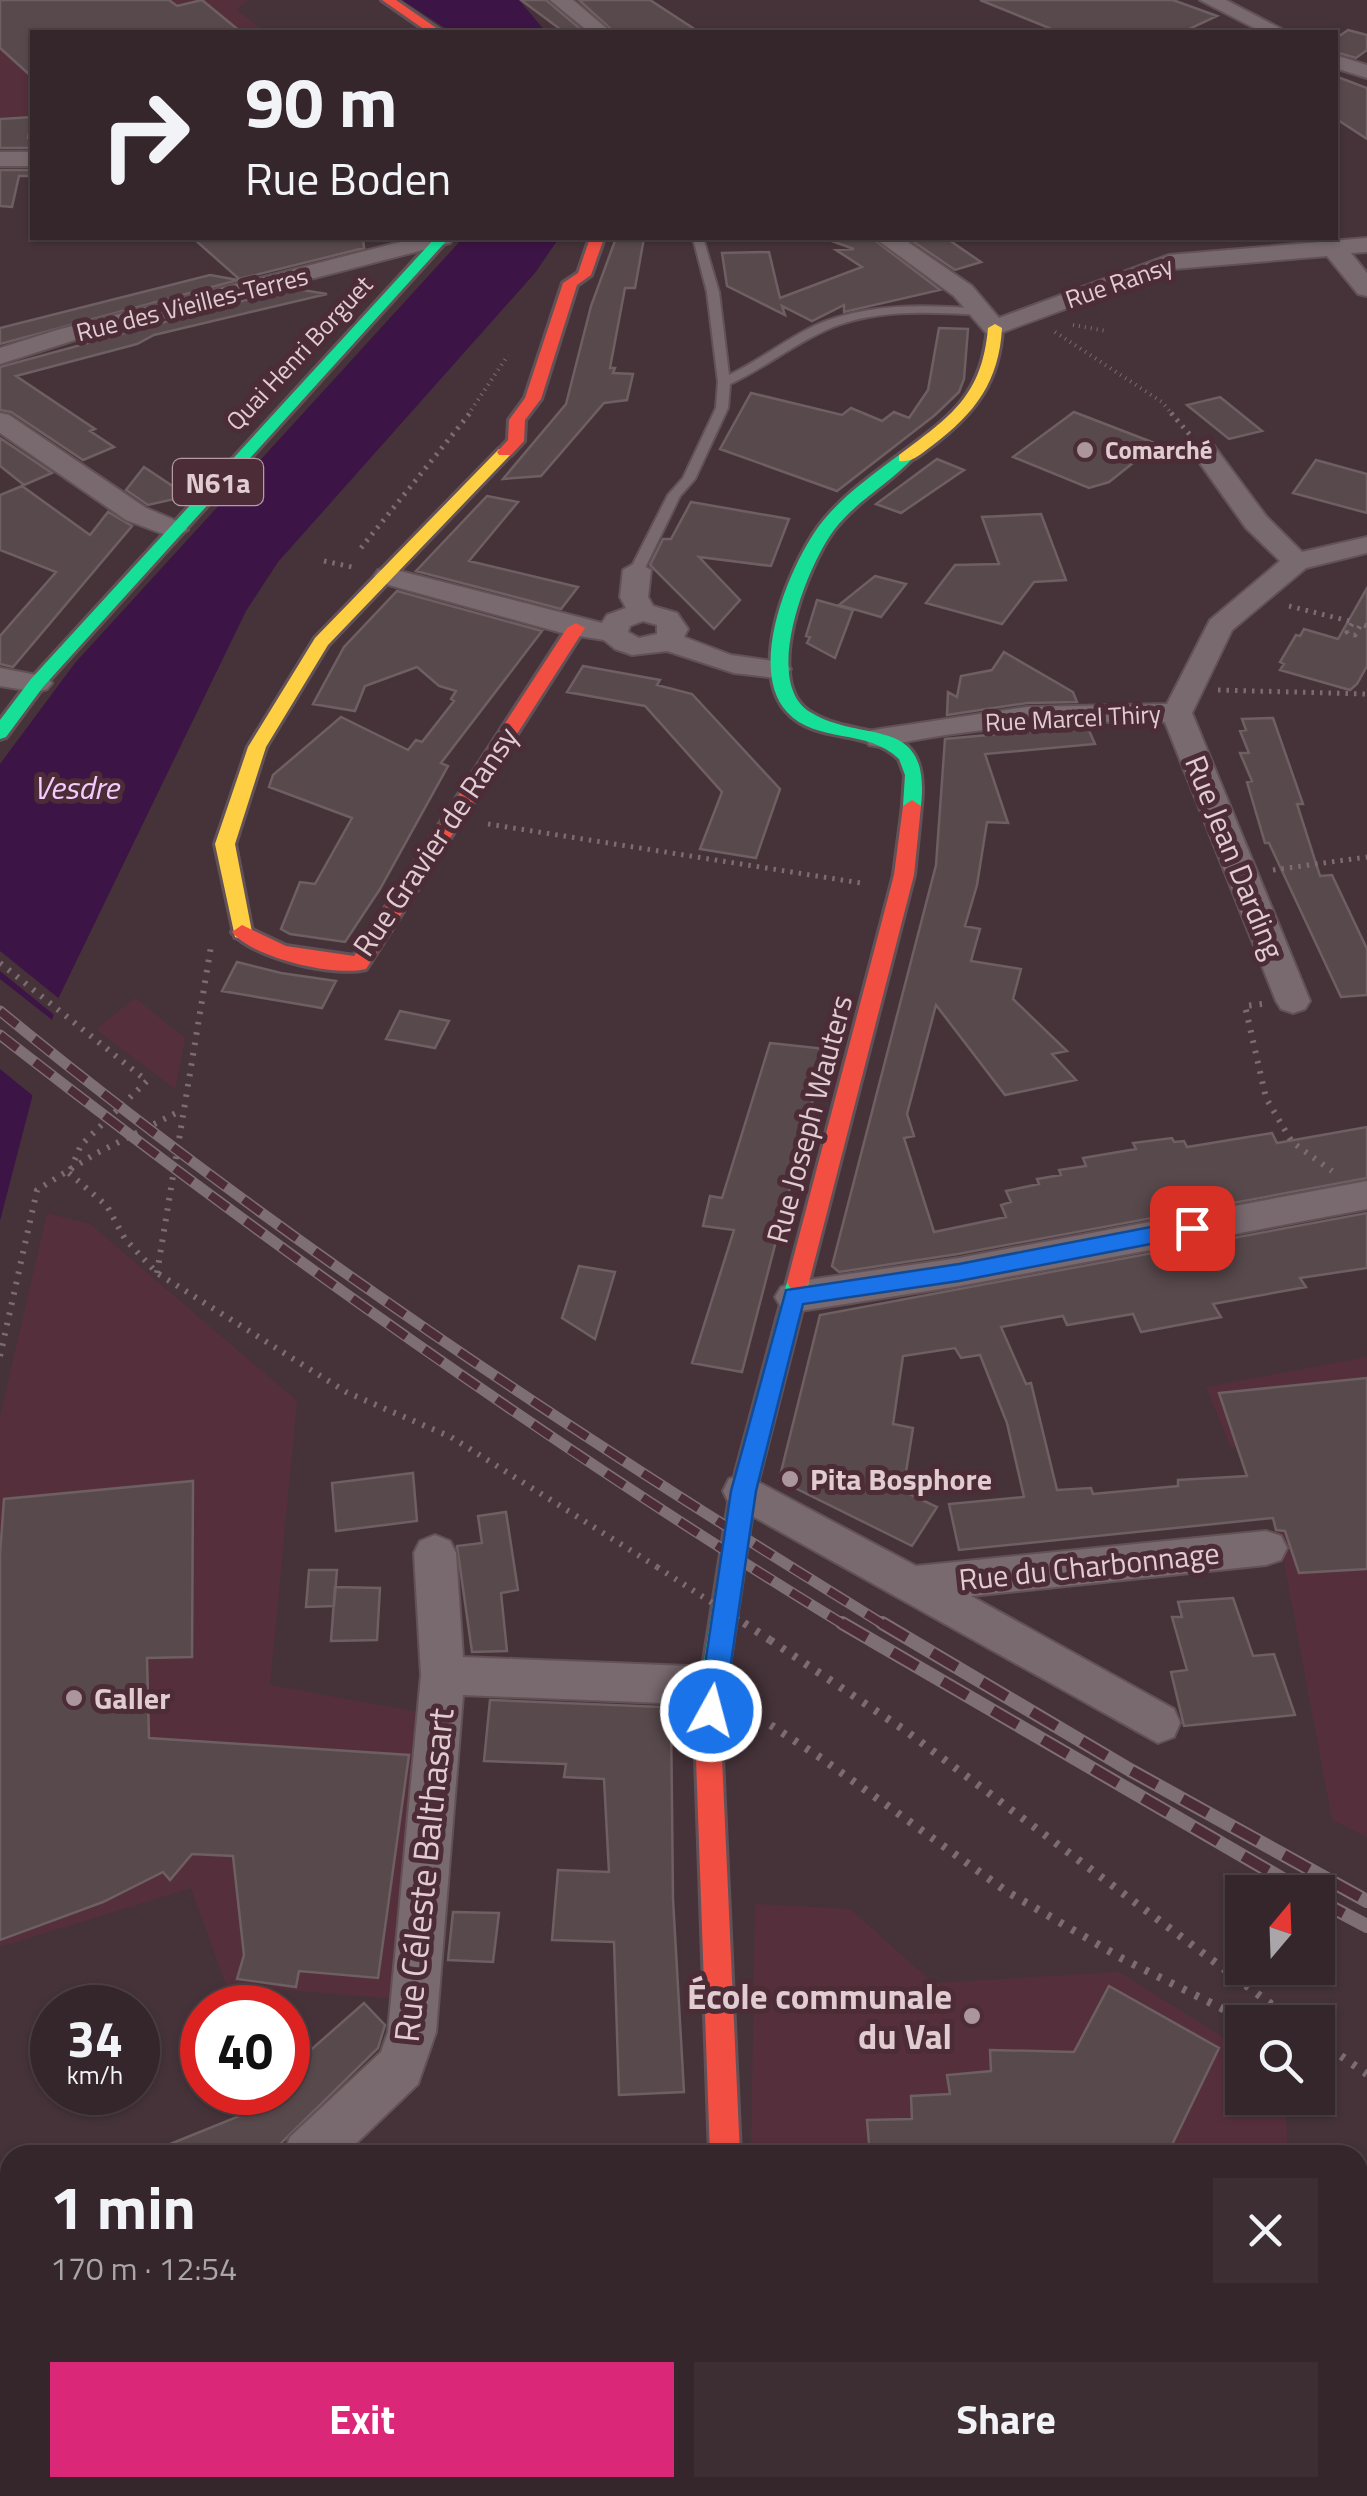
<!DOCTYPE html>
<meta charset="utf-8">
<style>
:root{--surface:#34262b;--page:#3c2e33;--text:#f1f3f6;--muted:#a9a5a9;--line:#4e4347;--accent:#db2777}
body{margin:0;font-family:"Titillium Web",sans-serif;background:var(--page);color:var(--text);height:100vh;display:flex;flex-direction:column;font-size:38px;white-space:nowrap}
*{box-sizing:border-box;margin:0}
p{font-size:32px;color:var(--muted)}
.icon{flex:none;width:55px;height:55px;fill:none;stroke:currentColor;stroke-width:2;stroke-linecap:round;stroke-linejoin:round}
.map{position:relative;flex:1;overflow:hidden}
.details{position:absolute;left:0px;top:2145px;width:1368px;height:352px;display:flex;flex-direction:column;background:var(--surface);border-radius:30px 30px 0 0;box-shadow:0 2px 8px #0004,0 0 0 2px var(--line)}
.details>*{flex:none}
.banner{position:absolute;left:30px;top:30px;width:1308px;height:210px;border-radius:0px;box-shadow:0 2px 8px #0004,0 0 0 2px var(--line);background:#34262b;color:var(--text);overflow:hidden}
.needle{width:65px;rotate:19deg}
.controls{position:absolute;left:1225px;top:1875px;display:grid;gap:20px}
.controls a{display:grid;place-items:center;width:110px;height:110px;border-radius:0px;background:var(--surface);box-shadow:0 2px 8px #0004,0 0 0 2px var(--line);font-size:50px}
.speed{position:absolute;left:30px;top:1985px;display:flex;gap:20px;font-size:50px;font-weight:700;text-align:center}
.speed>*{display:grid;place-content:center;width:130px;height:130px;border-radius:50%;background:var(--surface);box-shadow:0 2px 8px #0004,0 0 0 2px var(--line);line-height:1}
.speed small{font-size:25px;font-weight:400}
.speed .limit{border:15px solid #d22;background:#fff;color:#111}
.pin{position:absolute;display:grid;place-items:center;width:85px;height:85px;color:#fff;margin:-42px;border-radius:20px;box-shadow:0 5px 15px #0006}
.me{position:absolute;width:110px;margin:-55px;rotate:7deg;stroke-linejoin:round;filter:drop-shadow(0 0 8px #0008)}
.turn{display:flex;align-items:center;gap:35px;height:210px;padding:0 50px;font-size:45px}
.turn .icon{width:130px;height:130px;stroke-width:2.5}
.turn b{display:block;font-size:70px;line-height:85px}
.round{display:grid;place-items:center;flex:none;width:105px;height:105px;border-radius:0px;background:var(--page)}
.head{display:flex;align-items:center;justify-content:space-between;height:170px;padding:0 50px}
h1{font-size:60px;font-weight:700;line-height:75px}
.action{display:flex;gap:20px;margin-top:auto;padding:20px 50px}
.action a{flex:1;height:115px;border-radius:0px;background:var(--accent);color:#fff;font-size:40px;font-weight:700;line-height:115px;text-align:center}
.action a+a{background:var(--page);color:var(--text)}
.map>svg:first-child{display:block}
.built{fill:#55303c}
.water{fill:#3c1445}
.pier{fill:#453339}
.building{fill:#58494c;stroke:#6e5f62;stroke-width:2.5}
.lines{fill:none;stroke-linecap:round;stroke-linejoin:round}
.lane-casing{stroke:#625257;stroke-width:4}
.street-casing{stroke:#625257;stroke-width:4}
.fast-casing{stroke:#625257;stroke-width:6}
.slow-casing{stroke:#625257;stroke-width:6}
.jam-casing{stroke:#625257;stroke-width:6}
.path-far3{stroke:#7a6c70;stroke-width:4;stroke-dasharray:1 5;stroke-linecap:butt}
.path-far2{stroke:#7a6c70;stroke-width:5;stroke-dasharray:2.5 6;stroke-linecap:butt}
.path-far1{stroke:#7a6c70;stroke-width:6;stroke-dasharray:2.5 8;stroke-linecap:butt}
.path{stroke:#7a6c70;stroke-width:8;stroke-dasharray:4 10;stroke-linecap:butt}
.lane{fill:#796a6f;fill-rule:evenodd}
.street{fill:#796a6f;fill-rule:evenodd}
.fast{fill:#16e098;fill-rule:evenodd}
.slow{fill:#ffcf43;fill-rule:evenodd}
.jam{fill:#f24e42;fill-rule:evenodd}
.rail-far1-casing{stroke:#7e6f74;stroke-width:11}
.rail-casing{stroke:#7e6f74;stroke-width:14}
.rail-far1{stroke:#4c2c37;stroke-width:8;stroke-dasharray:22;stroke-linecap:butt}
.rail{stroke:#4c2c37;stroke-width:10;stroke-dasharray:29;stroke-linecap:butt}
.path-bridge-far1{stroke:#7a6c70;stroke-width:6;stroke-dasharray:2.5 8;stroke-linecap:butt}
.path-bridge{stroke:#7a6c70;stroke-width:8;stroke-dasharray:4 10;stroke-linecap:butt}
.route{fill:#1a73e8;stroke:#114b97;stroke-width:2.5}
.poi-dot{fill:#aa969c;stroke:#4c2c37;stroke-width:4}
.labels{text-anchor:middle;dominant-baseline:central;stroke-width:10;stroke-linejoin:round;paint-order:stroke}
.far-street-label{font-size:25px;fill:#e1ccd2;stroke:#4c2c37}
.far-poi-label{font-size:25px;font-weight:bold;fill:#e1ccd2;stroke:#4c2c37;text-anchor:start}
.shield{fill:#4c2c37;stroke:#b49ca4;stroke-width:2.5}
.shield-label{font-size:28px;font-weight:bold;fill:#e1ccd2}
.street-label{font-size:30px;fill:#e1ccd2;stroke:#4c2c37}
.poi-label{font-size:30px;font-weight:bold;fill:#e1ccd2;stroke:#4c2c37;text-anchor:start}
.water-label{font-size:32px;font-style:italic;fill:#f3ccfe;stroke:#4c2c37}
.near-street-label{font-size:35px;fill:#e1ccd2;stroke:#4c2c37}
.near-poi-label{font-size:35px;font-weight:bold;fill:#e1ccd2;stroke:#4c2c37;text-anchor:end}
</style>
<div class="map">
<svg width="1367" height="2496" viewBox="0 0 1367 2496">
<rect width="100%" height="100%" fill="#453339"/>
<!-- built -->
<path class="built" d="M0 0H248L236 9 265 32H32V116L0 117Z
M135 998 185 1038 175 1089 96 1029Z
M47 1213 90 1224 297 1401 270 1685 418 1712 397 1999 226 1985 191 1888 0 1947V1417Z
M1367 1357V1837L1332 1820 1280 1541 1247 1447 1231 1448 1206 1387Z
M755 1904 850 1909 933 1983 1119 1972 1242 2049V2098H1285L1288 2155H751Z"/>
<!-- water -->
<path class="water" d="M402 0H519L546 32H451Z
M463 238H559L535 273 278 562 246 611 57 1001 0 1221V764L75 663Z"/>
<!-- pier -->
<path class="pier" d="M0 951 62 1001 58 1018 0 971Z
M0 979 56 1023 37 1099 0 1069Z"/>
<!-- building -->
<path class="building" d="M0 0H169L177 6 202 0 241 32H32V77L0 48Z
M521 0H546L584 32H564Z
M579 0H650L699 32H614Z
M980 0H1173L1217 16 1183 32H1059Z
M1348 30 1367 35V50L1356 58 1335 52V39Z
M1335 76 1367 88V139L1335 118Z
M32 117 28 138H32V148H0V119Z
M0 170H32V176H19L12 207 0 206Z
M193 238H363L364 248 239 279Z
M616 238H644L635 288H625L610 368H615L613 373 633 374 627 400 604 403 541 476 503 479 566 404 591 306Z
M832 238H872L940 290 844 312V305L812 321 782 306 785 315 727 286 722 253 769 252 780 298 862 267 836 250 854 249 832 241Z
M908 238H946L981 262 955 270Z
M210 275 238 280 0 344V328Z
M290 288 327 294 154 335 137 344 16 376 95 429 90 431 114 447 83 460 11 412 0 410V367Z
M939 328 968 329 964 379 959 392 935 415 837 491 720 449 751 393 842 415 851 408 882 421 894 412 909 418 928 390Z
M1220 397 1262 431 1229 439 1187 405Z
M1074 412 1157 444 1109 482 1089 488 1013 457Z
M0 438 52 473 24 485 0 466Z
M937 459 964 470 901 513 876 504Z
M1316 460 1367 474V513L1293 493Z
M144 467 183 493 179 498 148 505 126 490Z
M22 486 90 535 108 512 132 526 13 667 0 664V636L56 572 0 550V495Z
M487 496 518 502 469 561 578 587 561 609 416 571Z
M691 502 789 519 771 566 699 557 740 600 714 629 650 565 663 539H671Z
M1041 514 1066 580 1034 582 1002 624 926 603 955 565 999 564 982 517Z
M875 576 906 584 881 617 839 605Z
M1367 588V666L1357 684 1350 690 1280 670 1284 664 1280 662 1296 635 1300 636 1304 629 1338 639Z
M397 591 542 631 441 763 448 766 380 889 345 942 290 934 281 929 300 882 315 884 352 818 269 787 273 775 341 717 408 750 416 740 422 742 454 701 451 699 456 691 439 686 417 667 365 686 355 711 313 704 344 647Z
M817 600 853 610 835 658 807 643 810 637 806 636Z
M1004 652 1073 692 1077 702 1027 703 947 715 948 692 957 697 961 676 992 670Z
M583 666 660 680 657 685 692 694 780 789 756 858 700 849 722 792 645 706 567 692Z
M1273 718 1303 804H1297L1320 876 1332 875 1367 949V995L1341 997 1269 843H1265L1247 782 1252 781 1240 753H1249L1240 731 1246 730 1242 719Z
M1087 726 1095 744 985 754 1008 823 987 822 977 885 965 926 980 929 971 961 1021 969 1013 999 1067 1051 1052 1054 1076 1080 1005 1095 936 1005 907 1114 914 1136 904 1138 934 1232 1006 1217 1001 1205 1011 1202 1006 1191 1039 1184 1037 1179 1061 1175 1059 1170 1086 1166 1083 1158 1136 1149 1133 1143 1172 1138 1174 1142 1184 1141 1187 1147 1272 1133 1277 1143 1367 1127V1178L958 1254 839 1272 832 1266 936 865 945 739Z
M237 962 281 973 336 981 322 1008 222 991Z
M400 1011 449 1021 435 1048 386 1039Z
M770 1043 826 1049 742 1372 692 1363 734 1230 703 1226 710 1196 722 1198Z
M1367 1213V1268L1300 1278 1306 1287 1213 1304 1221 1317 1141 1332 1133 1314 1067 1325 1063 1316 1001 1327 1026 1384 1031 1383 1057 1490 1091 1488 1093 1494 1178 1486V1480L1247 1476 1219 1393 1367 1378V1569L1299 1573 1285 1531 1276 1530 1273 1518 959 1550 949 1504 1024 1497 1007 1423 980 1355 961 1358 955 1348 903 1356 893 1424 913 1428 903 1491 937 1507 912 1546 779 1480 820 1315Z
M579 1266 615 1272 595 1339 562 1318Z
M413 1473 417 1521 336 1531 332 1483Z
M193 1481 192 1657 147 1658 149 1738 409 1755 378 1978 299 1971 296 1987 237 1979 244 1955 233 1856 192 1854 170 1880 163 1872 103 1902 0 1940V1555L4 1499Z
M506 1512 518 1590 501 1593 507 1651 472 1652 457 1546 482 1543 478 1516Z
M309 1570H337L334 1606 306 1607Z
M335 1587 380 1588 377 1640 331 1641Z
M1233 1598 1253 1656 1274 1654 1295 1715 1184 1726 1171 1672 1187 1670 1172 1617H1182L1178 1602Z
M490 1700 662 1707 671 1715 673 1899 684 2092 619 2095 614 1942 552 1940 558 1870 609 1872 604 1779 564 1777 566 1764 484 1761Z
M453 1912 499 1913 493 1962 448 1960Z
M1109 1986 1219 2048 1167 2155H870L867 2120 912 2119 911 2096 950 2094 947 2075 991 2071 990 2050 1074 2052Z
M364 2003 385 2025 378 2048 269 2155H143L242 2115 266 2092H288V2070Z"/>
<g class="lines">
<defs>
<path id="lane" d="M693 238H703L719 292 729 375C759 361 786 339 816 325 868 302 929 305 984 309L990 312 984 315C932 312 872 308 824 331 791 346 763 369 730 384L728 408 695 479 680 496 644 570 637 574 630 570 668 495 683 478 716 408 718 382 707 292Z"/>
<path id="street" d="M550 0H573L611 32H589Z
M1200 0H1226L1287 32H1262Z
M1335 55 1367 65V78L1335 68Z
M0 152H32V166H0Z
M416 238H454L450 243 75 340 0 364V348L57 330Z
M875 238H902L972 286 999 318 1169 255 1367 238V252L1351 253 1367 273V296L1358 294 1327 256 1173 269 995 335 986 333 954 296Z
M0 413 9 415 146 508 184 524 188 530 174 538 126 520 0 433Z
M1205 444 1214 446 1266 516 1302 552 1367 537V553L1306 568 1232 630 1192 713 1310 1001 1305 1009 1293 1013 1281 1009 1276 1001 1165 722C1069 720 974 727 880 747L869 745 865 738 869 731 880 729 1027 707 1167 704 1210 620 1280 561 1246 528 1192 452Z
M637 562 651 570 648 597 653 606 677 613 688 629 684 637 731 655 786 663 791 669 786 675 776 678 734 673 667 651 632 655 615 649 604 640 566 634 378 582 374 576 378 570 388 568 602 623 607 615 626 608 620 597 623 570ZM643 621 657 625V634L639 638 628 632 630 626Z
M0 668 47 677 52 683 47 689 37 692 0 686Z
M1367 1181V1209L959 1286 794 1312 781 1307 775 1297 781 1287 794 1282 959 1258Z
M743 1474 916 1566 1266 1531 1281 1536 1287 1548 1281 1560 1266 1565 971 1596 1174 1709 1180 1723 1174 1737 1158 1743 729 1503 723 1491 729 1479Z
M435 1535 450 1541 456 1553 463 1657 713 1667 728 1673 735 1686 728 1699 713 1705 463 1695 436 2032 418 2084 344 2155H283L290 2137 381 2052 388 2032 421 1675 414 1553 420 1541Z
M10 2281V2333L0 2337V2285Z
M1358 2463H1367V2496H1029L1032 2488H1358Z
M712 2488H766L767 2496H713Z"/>
<path id="fast" d="M435 238H449L43 687 6 737 0 739V720L31 679Z
M899 455 913 458C889 484 856 501 834 530 807 566 761 682 810 712 863 745 931 712 921 806L912 812 903 806 905 775 899 759C868 728 816 744 787 712 747 669 789 567 819 526 841 497 871 476 899 455Z
M798 1273 806 1276 809 1282 755 1491 726 1686 722 1758 718 1766 709 1770 700 1766 696 1758 700 1686 731 1491 787 1282 790 1276Z"/>
<path id="slow" d="M995 324 1002 328C999 382 975 413 933 445 922 453 913 463 899 461V455C951 416 982 396 988 328Z
M499 449 513 452 328 645 266 747 235 844 252 932 242 939 235 937 215 844 248 747 315 638Z"/>
<path id="jam" d="M382 0H396L442 32H428Z
M590 238H604L591 275 577 285 541 399 525 420 524 441 511 455H499L497 452 508 440 509 420 525 398 563 283 578 273Z
M576 623 585 628 366 969C335 977 253 958 232 932L242 925 286 946 354 956 567 628Z
M912 800 921 806 914 875 809 1282 806 1288H790L787 1282 894 875 903 806Z
M709 1746 718 1750 722 1758 740 2155H710L696 1758 700 1750Z"/>
</defs>
<!-- lane casing -->
<use href="#lane" class="lane-casing"/>
<!-- street casing -->
<use href="#street" class="street-casing"/>
<!-- fast casing -->
<use href="#fast" class="fast-casing"/>
<!-- slow casing -->
<use href="#slow" class="slow-casing"/>
<!-- jam casing -->
<use href="#jam" class="jam-casing"/>
<!-- path-far3 -->
<path class="path-far3" d="M1073 325 1106 331
M1055 332 1162 402 1173 415
M468 415 508 355"/>
<!-- path-far2 -->
<path class="path-far2" d="M1171 413 1191 436
M361 548 470 413
M324 561 352 567
M1289 606 1353 622 1347 632 1355 635 1361 624 1367 626
M1218 690 1367 694
M488 824 861 883
M1273 870 1367 857"/>
<!-- path-far1 -->
<path class="path-far1" d="M0 963 147 1081 81 1145 70 1171
M1262 1004 1245 1006 1266 1098 1292 1142 1332 1171
M69 1173 107 1206 125 1239 157 1273 346 1392 451 1437 657 1567
M157 1273 211 946
M0 1356 37 1190 95 1154 180 1111"/>
<!-- path -->
<path class="path" d="M770 1640 906 1731 1295 2022
M757 1722 769 1724 821 1758 1006 1891 1123 1959 1249 2022
M1318 2040 1367 2074"/>
<!-- lane -->
<use href="#lane" class="lane"/>
<!-- street -->
<use href="#street" class="street"/>
<!-- fast -->
<use href="#fast" class="fast"/>
<!-- slow -->
<use href="#slow" class="slow"/>
<!-- jam -->
<use href="#jam" class="jam"/>
<defs>
<path id="rail-far1" d="M0 1011C279 1240 579 1437 886 1626
M0 1035C272 1247 551 1446 846 1626"/>
<path id="rail" d="M842 1623 1305 1892
M882 1623 1130 1770 1367 1901
M1318 1900 1367 1926"/>
</defs>
<!-- rail-far1 casing -->
<use href="#rail-far1" class="rail-far1-casing"/>
<!-- rail casing -->
<use href="#rail" class="rail-casing"/>
<!-- rail-far1 -->
<use href="#rail-far1" class="rail-far1"/>
<!-- rail -->
<use href="#rail" class="rail"/>
<!-- path-bridge-far1 -->
<path class="path-bridge-far1" d="M657 1567 748 1626"/>
<!-- path-bridge -->
<path class="path-bridge" d="M744 1623 770 1640"/>
</g>
<!-- route -->
<path class="route" d="M1192 1219 1203 1228 1192 1236 959 1281 803 1304 756 1491 724 1711 720 1719 711 1723 702 1719 698 1711 731 1491 786 1290 959 1264Z"/>
<!-- markers -->
<g class="poi-dot">
<circle cx="1085" cy="450" r="10"/>
<circle cx="790" cy="1479" r="10"/>
<circle cx="74" cy="1698" r="10"/>
<circle cx="972" cy="2016" r="10"/>
</g>
<g class="labels">
<!-- far-street labels -->
<g class="far-street-label">
<text transform="translate(1119 282) rotate(-19)">Rue Ransy</text>
<text transform="translate(192 304) rotate(-14)">Rue des Vieilles-Terres</text>
<text transform="translate(299 353) rotate(-47)">Quai Henri Borguet</text>
<text transform="translate(1073 718) rotate(-3)">Rue Marcel Thiry</text>
</g>
<!-- far-poi labels -->
<g class="far-poi-label">
<text x="1105" y="450">Comarché</text>
</g>
<!-- shield labels -->
<rect class="shield" x="173" y="459" width="90" height="46" rx="8"/>
<g class="shield-label">
<text x="218" y="482">N61a</text>
</g>
<!-- street labels -->
<g class="street-label">
<text transform="translate(435 841) rotate(-56)">Rue Gravier de Ransy</text>
<text transform="translate(1235 857) rotate(68)">Rue Jean Darding</text>
<text transform="translate(809 1119) rotate(-75)">Rue Joseph Wauters</text>
<text transform="translate(1089 1566) rotate(-6)">Rue du Charbonnage</text>
</g>
<!-- poi labels -->
<g class="poi-label">
<text x="810" y="1479">Pita Bosphore</text>
<text x="94" y="1698">Galler</text>
</g>
<!-- water labels -->
<g class="water-label">
<text x="76" y="787">Vesdre</text>
</g>
<!-- near-street labels -->
<g class="near-street-label">
<text transform="translate(423 1875) rotate(-84)">Rue Céleste Balthasart</text>
</g>
<!-- near-poi labels -->
<g class="near-poi-label">
<text x="952" y="1996">École communale<tspan x="952" dy="40">du Val</tspan></text>
</g>
</g>
</svg>
<div class="controls">
<a><svg class="needle" viewBox="-14 -14 28 28"><path d="M0-13l5 13h-10z" fill="#e53935"/><path d="M0 13l5-13h-10z" fill="#a9a5a9"/></svg></a>
<a><svg class="icon" aria-label="search" viewBox="0 0 24 24"><circle cx="10" cy="10" r="6"/><path d="M15 15l6 6"/></svg></a>
</div>
<div class="speed"><div>34<small>km/h</small></div><div class="limit">40</div></div>
<div class="pin" style="left:1192px;top:1228px;background:#d93025"><svg class="icon" aria-label="arrive" viewBox="0 0 24 24"><path d="M6 21V4h12l-3 4 3 4H6"/></svg></div>
<svg class="me" style="left:711px;top:1711px" viewBox="-20 -20 40 40"><circle r="17" fill="#1a73e8" stroke="#fff" stroke-width="3"/><path d="M0-11L8 9 0 5-8 9z" fill="#fff"/></svg>
<div class="banner">
<div class="turn"><svg class="icon" aria-label="right" viewBox="0 0 24 24"><path d="M7 20v-9h11M14 6l5 5-5 5"/></svg><div><b>90 m</b>Rue Boden</div></div>
</div>
<section class="details">
<div class="head"><div><h1>1 min</h1><p>170 m · 12:54</p></div><a class="round"><svg class="icon" aria-label="close" viewBox="0 0 24 24"><path d="M6 6l12 12M18 6L6 18"/></svg></a></div>
<div class="action"><a>Exit</a><a>Share</a></div>
</section>
</div>
